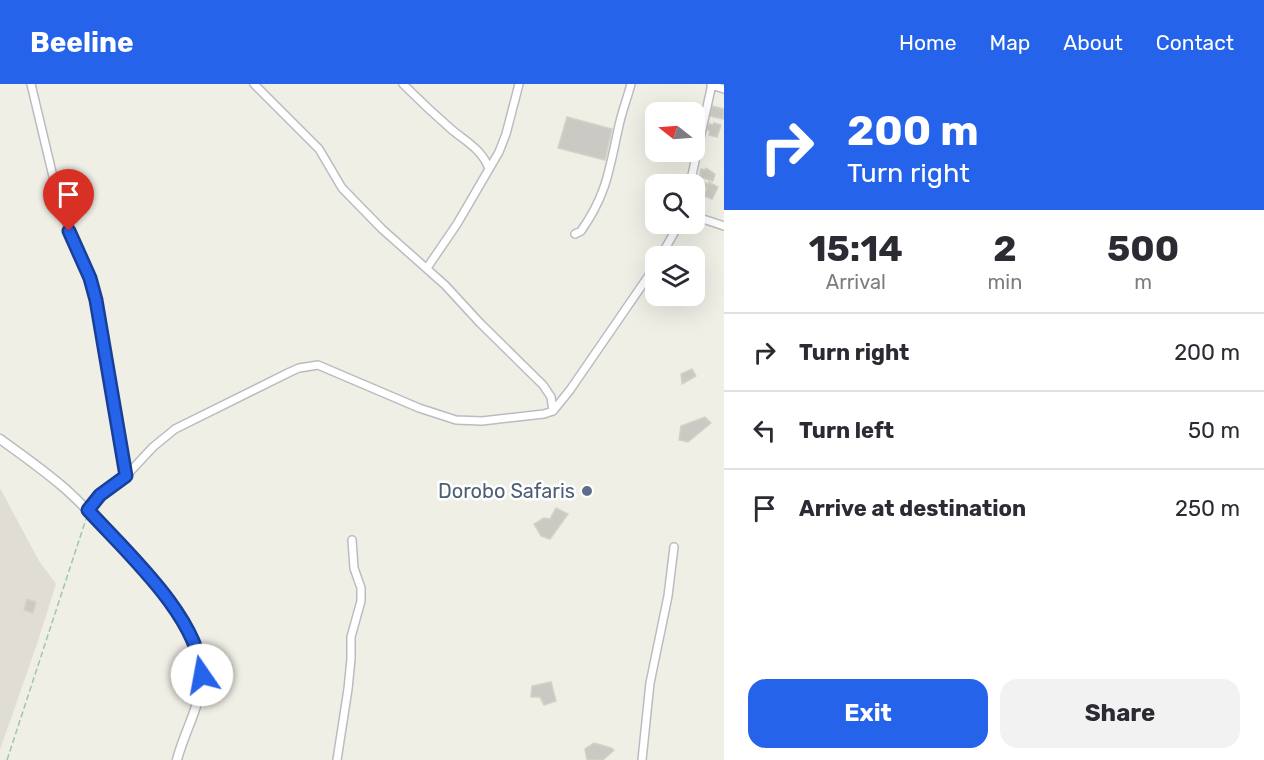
<!DOCTYPE html>
<style>
:root{--surface:#fff;--page:#f2f2f3;--text:#2b2b33;--muted:#7c7c81;--line:#e1e1e2;--accent:#2563eb}
body{margin:0;font-family:Rubik,sans-serif;background:var(--page);color:var(--text);height:100vh;display:flex;flex-direction:column;font-size:22px;white-space:nowrap}
*{box-sizing:border-box;margin:0}
p{font-size:20px;color:var(--muted)}
.icon{flex:none;width:33px;height:33px;fill:none;stroke:currentColor;stroke-width:2;stroke-linecap:round;stroke-linejoin:round}
.map{position:relative;flex:1;overflow:hidden}
.drawer{display:flex;flex-direction:column;background:var(--surface);width:540px}
.drawer>*{flex:none}
.banner{background:#2563eb;color:#fff;overflow:hidden}
.needle{width:39px;rotate:287deg}
.tools{position:absolute;left:645px;top:18px;display:grid;gap:12px}
.tools a{display:grid;place-items:center;width:60px;height:60px;border-radius:12px;background:var(--surface);box-shadow:0 6px 24px #0002;font-size:30px}
.pin{position:absolute;display:grid;place-items:center;width:51px;height:51px;color:#fff;margin:-62px -26px;border-radius:50% 50% 50% 0;rotate:-45deg;box-shadow:0 0 6px #0007}
.pin .icon{rotate:45deg}
.me{position:absolute;width:66px;margin:-33px;rotate:348deg;stroke-linejoin:round;filter:drop-shadow(0 0 4px #0008)}
.turn{display:flex;align-items:center;gap:21px;height:126px;padding:0 24px;font-size:27px}
.turn .icon{width:78px;height:78px;stroke-width:2.5}
.turn b{display:block;font-size:42px;line-height:51px}
.eta{display:flex;justify-content:space-evenly;align-items:center;height:102px;text-align:center}
.eta b{font-size:36px;font-weight:700;line-height:42px}
.primary-button{display:flex;gap:12px;margin-top:auto;padding:12px 24px}
.primary-button a{flex:1;height:69px;border-radius:18px;background:var(--accent);color:#fff;font-size:24px;font-weight:700;line-height:69px;text-align:center}
.primary-button a+a{background:var(--page);color:var(--text)}
ul{padding:0;list-style:none}
li{display:flex;align-items:center;gap:18px;height:78px;padding:0 24px;border-top:2px solid var(--line)}
li div{flex:1}
li b{display:block;font-size:22px}
li em{font-style:normal}
header{display:flex;align-items:center;gap:36px;box-sizing:border-box;height:84px;padding:0 30px;background:var(--accent);color:#fff}
header strong{font-size:28px}
nav{display:flex;gap:33px;margin-inline-start:auto;font-size:21px}
main{display:flex;flex:1;min-height:0}
.map>svg:first-child{display:block}
.education{fill:#e0ded4}
.building{fill:#cbc9c3;stroke:#d5d1c4;stroke-width:1.5}
.lines{fill:none;stroke-linecap:round;stroke-linejoin:round}
.minor-casing{stroke:#babcc1;stroke-width:10}
.tertiary-casing{stroke:#babcc1;stroke-width:11}
.path{stroke:#9bc8ad;stroke-width:1.5;stroke-dasharray:6 3;stroke-linecap:butt}
.minor{stroke:#fff;stroke-width:7}
.tertiary{stroke:#fff;stroke-width:8}
.route-casing{stroke:#184099;stroke-width:15}
.route{stroke:#2563eb;stroke-width:10}
.service-dot{fill:#5c6f8a;stroke:#fff;stroke-width:2}
.labels{text-anchor:middle;dominant-baseline:central;stroke-width:5;stroke-linejoin:round;paint-order:stroke}
.service-label{font-size:20px;fill:#4e5e75;stroke:#fff;text-anchor:end}
</style>
<header>
<strong>Beeline</strong>
<nav><a>Home</a><a>Map</a><a>About</a><a>Contact</a></nav>
</header>
<main>
<div class="map">
<svg width="724" height="676" viewBox="0 0 724 676">
<rect width="100%" height="100%" fill="#f0efe6"/>
<!-- education -->
<path class="education" d="M0 404 39 477 56 500 37 560 0 666Z"/>
<!-- building -->
<path class="building" d="M712 22 724 25 723 35 710 32Z
M567 33 612 45 605 76 558 64Z
M714 39 721 41 717 53 709 51 710 47 707 46 709 40 713 41Z
M706 84 715 90 713 97 699 93 701 85 705 86Z
M701 97 709 100V98L718 103 712 115 704 112 707 104 700 101Z
M692 285 696 292 682 300 681 290Z
M705 333 711 339 688 358 679 356 681 342Z
M556 424 568 430 550 455 541 452 534 440 544 434 550 435Z
M27 515 36 518 33 529 24 526Z
M551 598 556 617 544 621 540 613H531L532 602Z
M594 659 611 664 614 666 603 676H587L585 665Z"/>
<g class="lines">
<defs>
<path id="minor" d="M31 0 61 126 90 194 96 216 126 392
M254 0 319 65 342 104 382 145 445 201 480 239 543 301 551 313 553 327
M403 0C419 16 435 31 451 45 465 57 483 66 489 85
M711 1 724 5
M690 100 712 0
M694 132 724 142
M575 150 581 147C606 112 609 87 618 46 621 30 627 15 631 0
M661 172 679 140
M427 184 457 140 499 68 506 50 519 0
M88 426 100 411 126 392 153 363 175 345 290 288 299 284 318 281 419 324 456 336 482 337 544 330 553 327 570 306 656 181
M337 676 348 605 351 575V553L361 517V504L354 484 352 456
M642 676 650 599 668 512 674 463"/>
<path id="tertiary" d="M0 355C21 370 42 385 62 402 82 419 99 438 116 457 147 491 196 537 201 584 205 615 184 647 177 676"/>
</defs>
<!-- minor casing -->
<use href="#minor" class="minor-casing"/>
<!-- tertiary casing -->
<use href="#tertiary" class="tertiary-casing"/>
<!-- path -->
<path class="path" d="M7 676 86 435"/>
<!-- minor -->
<use href="#minor" class="minor"/>
<!-- tertiary -->
<use href="#tertiary" class="tertiary"/>
</g>
<g class="lines">
<defs>
<path id="route" d="M69 147 90 194 96 216 126 392 100 411 88 426C126 468 198 532 202 591"/>
</defs>
<!-- route casing -->
<use href="#route" class="route-casing"/>
<!-- route -->
<use href="#route" class="route"/>
</g>
<!-- markers -->
<circle class="service-dot" cx="587" cy="407" r="6"/>
<g class="labels">
<!-- service labels -->
<g class="service-label">
<text x="575" y="407">Dorobo Safaris</text>
</g>
</g>
</svg>
<div class="tools">
<a><svg class="needle" viewBox="-14 -14 28 28"><path d="M0-13l5 13h-10z" fill="#e53935"/><path d="M0 13l5-13h-10z" fill="#7c7c81"/></svg></a>
<a><svg class="icon" aria-label="search" viewBox="0 0 24 24"><circle cx="10" cy="10" r="6"/><path d="M15 15l6 6"/></svg></a>
<a><svg class="icon" aria-label="layers" viewBox="0 0 24 24"><path d="M12 4l9 5-9 5-9-5zM3 14l9 5 9-5"/></svg></a>
</div>
<div class="pin" style="left:69px;top:147px;background:#d93025"><svg class="icon" aria-label="arrive" viewBox="0 0 24 24"><path d="M6 21V4h12l-3 4 3 4H6"/></svg></div>
<svg class="me" style="left:202px;top:591px" viewBox="-20 -20 40 40"><circle r="19" fill="#fff"/><path d="M0-13L10 11 0 6-10 11z" fill="#2563eb"/></svg>
</div>
<section class="drawer">
<div class="banner">
<div class="turn"><svg class="icon" aria-label="right" viewBox="0 0 24 24"><path d="M7 20v-9h11M14 6l5 5-5 5"/></svg><div><b>200 m</b>Turn right</div></div>
</div>
<div class="eta">
<div><b>15:14</b><p>Arrival</p></div>
<div><b>2</b><p>min</p></div>
<div><b>500</b><p>m</p></div>
</div>
<ul>
<li><svg class="icon" aria-label="right" viewBox="0 0 24 24"><path d="M7 20v-9h11M14 6l5 5-5 5"/></svg><div><b>Turn right</b></div><em>200 m</em></li>
<li><svg class="icon" aria-label="left" viewBox="0 0 24 24"><path d="M17 20v-9H6M10 6l-5 5 5 5"/></svg><div><b>Turn left</b></div><em>50 m</em></li>
<li><svg class="icon" aria-label="arrive" viewBox="0 0 24 24"><path d="M6 21V4h12l-3 4 3 4H6"/></svg><div><b>Arrive at destination</b></div><em>250 m</em></li>
</ul>
<div class="primary-button"><a>Exit</a><a>Share</a></div>
</section>
</main>
